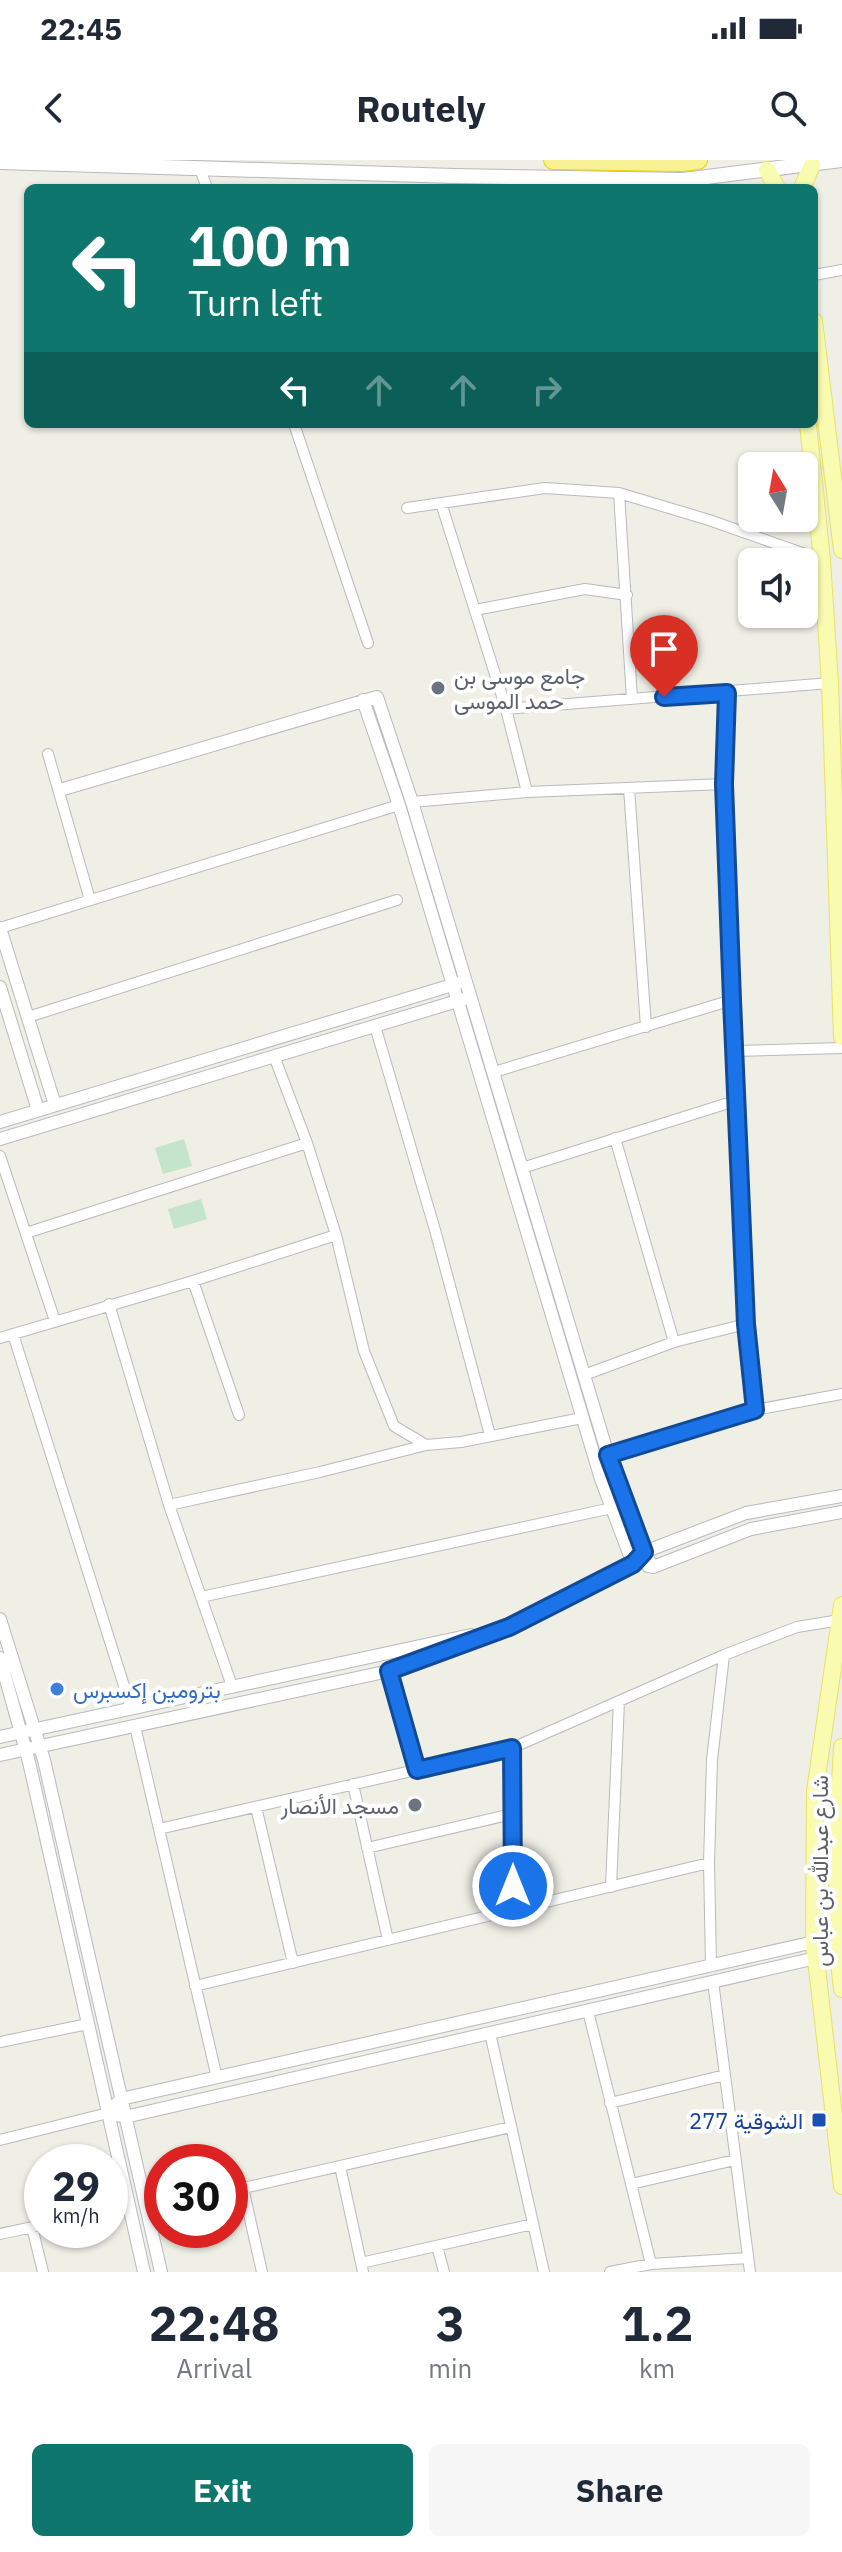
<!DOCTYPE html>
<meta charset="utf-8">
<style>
:root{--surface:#fff;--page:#f6f6f7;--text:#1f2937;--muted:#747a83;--accent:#0f766e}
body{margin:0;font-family:"IBM Plex Sans",Vazirmatn,sans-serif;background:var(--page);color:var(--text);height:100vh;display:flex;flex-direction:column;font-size:30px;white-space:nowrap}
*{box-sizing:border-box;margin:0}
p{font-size:26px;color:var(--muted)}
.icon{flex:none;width:44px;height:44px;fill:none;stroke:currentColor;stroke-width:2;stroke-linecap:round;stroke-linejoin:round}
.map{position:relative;height:2112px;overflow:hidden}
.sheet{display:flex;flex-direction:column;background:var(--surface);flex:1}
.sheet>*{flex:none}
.hud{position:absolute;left:24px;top:24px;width:794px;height:244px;border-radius:12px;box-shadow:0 2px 6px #0004;background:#0f766e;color:#fff;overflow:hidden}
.needle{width:52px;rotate:349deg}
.controls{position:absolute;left:738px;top:292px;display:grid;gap:16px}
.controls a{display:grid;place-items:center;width:80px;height:80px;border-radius:12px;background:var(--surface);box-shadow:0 2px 6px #0004;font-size:40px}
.speed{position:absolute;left:24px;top:1984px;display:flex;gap:16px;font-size:40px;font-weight:700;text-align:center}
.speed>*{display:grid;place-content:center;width:104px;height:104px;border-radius:50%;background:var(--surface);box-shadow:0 2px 6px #0004;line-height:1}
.speed small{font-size:20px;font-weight:400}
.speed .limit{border:12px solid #d22;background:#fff;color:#111}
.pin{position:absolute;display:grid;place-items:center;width:68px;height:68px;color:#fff;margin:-82px -34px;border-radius:50% 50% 50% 0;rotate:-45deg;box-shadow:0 0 8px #0007}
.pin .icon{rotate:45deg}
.me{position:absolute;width:88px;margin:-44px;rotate:0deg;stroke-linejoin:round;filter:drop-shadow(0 0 6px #0008)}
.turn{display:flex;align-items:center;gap:28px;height:168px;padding:0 32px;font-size:36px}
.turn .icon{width:104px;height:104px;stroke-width:2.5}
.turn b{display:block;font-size:56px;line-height:68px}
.lanes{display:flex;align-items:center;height:76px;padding:0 32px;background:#0003;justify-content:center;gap:40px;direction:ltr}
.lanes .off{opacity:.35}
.eta{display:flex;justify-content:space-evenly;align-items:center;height:136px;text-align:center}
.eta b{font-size:48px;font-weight:800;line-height:56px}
.cta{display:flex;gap:16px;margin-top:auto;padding:16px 32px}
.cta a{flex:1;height:92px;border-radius:12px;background:var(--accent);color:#fff;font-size:32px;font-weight:800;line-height:92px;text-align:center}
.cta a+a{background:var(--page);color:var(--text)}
.status{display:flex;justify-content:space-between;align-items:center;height:56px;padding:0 40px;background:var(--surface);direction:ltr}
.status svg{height:22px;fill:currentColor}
header{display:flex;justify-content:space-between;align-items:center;height:104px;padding:0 32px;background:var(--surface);font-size:36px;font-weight:800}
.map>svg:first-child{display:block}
.green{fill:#c4e5cb}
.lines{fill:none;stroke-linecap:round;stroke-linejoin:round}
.minor-casing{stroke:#b8babf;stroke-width:12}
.tertiary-casing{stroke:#b8babf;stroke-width:14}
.secondary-casing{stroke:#b8b9bf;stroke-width:16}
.primary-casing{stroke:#eae064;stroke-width:18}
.motorway-casing{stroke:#e9d10c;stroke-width:20}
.minor{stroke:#fff;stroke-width:10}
.tertiary{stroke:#fff;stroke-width:12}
.secondary{stroke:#fff;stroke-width:14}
.primary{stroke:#f8fbb0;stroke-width:16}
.motorway{stroke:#f8f295;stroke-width:18}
.route-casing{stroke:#114b97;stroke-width:20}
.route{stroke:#1a73e8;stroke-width:14}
.worship-dot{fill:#6b7280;stroke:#fff;stroke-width:3}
.shop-dot{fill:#3f7fe0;stroke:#fff;stroke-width:3}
.transit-dot{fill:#1a4fb4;stroke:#fff;stroke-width:3}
.labels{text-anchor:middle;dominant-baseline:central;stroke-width:8;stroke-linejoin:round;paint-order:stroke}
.worship-label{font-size:22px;fill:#5b616d;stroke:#fff;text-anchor:start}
.shop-label{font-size:22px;fill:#366cbe;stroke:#fff;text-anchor:start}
.street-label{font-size:22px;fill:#5e6066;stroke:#fff}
.transit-label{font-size:22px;fill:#164399;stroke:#fff;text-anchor:end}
</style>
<div class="status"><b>22:45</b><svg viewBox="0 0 49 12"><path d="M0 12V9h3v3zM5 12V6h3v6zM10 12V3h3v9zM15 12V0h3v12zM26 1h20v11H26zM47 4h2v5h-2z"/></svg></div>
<header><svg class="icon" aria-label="back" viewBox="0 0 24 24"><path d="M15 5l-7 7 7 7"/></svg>Routely<svg class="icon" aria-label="search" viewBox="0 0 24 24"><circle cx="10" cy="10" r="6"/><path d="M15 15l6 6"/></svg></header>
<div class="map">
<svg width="842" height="2112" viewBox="0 0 842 2112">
<rect width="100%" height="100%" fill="#efefe6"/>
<!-- green -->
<path class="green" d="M184 979 192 1006 163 1014 155 988Z
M201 1039 207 1059 174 1069 168 1049Z"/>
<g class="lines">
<defs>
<path id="minor" d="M200 9 207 28
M814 115 842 110
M294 264 368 483
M619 333 709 360 822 400
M441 343 506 549 527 632
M407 348 545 328 619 333 632 539
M475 450 585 429 627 435
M727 533 724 624 732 840 746 1164 755 1250
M506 549 830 523
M48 594 90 740
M629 628 646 867
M412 642 527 632 724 624
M0 768 399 645
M28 857 397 740
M375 866 435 1070 490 1275
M735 891 842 888
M274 896 307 983 336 1075 364 1191 394 1266 426 1285 461 1282 582 1258
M494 912 732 840
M615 978 674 1182
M0 996 55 1161
M522 1008 738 940
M26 1073 307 983
M193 1121 239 1255
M109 1144 169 1345 232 1526
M13 1174 131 1548
M0 1178 193 1121 336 1075
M584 1215 674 1182 746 1164
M608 1295 755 1250 842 1234
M169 1345 320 1312 426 1285
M201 1437 612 1348
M389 1511 417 1610
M135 1566 217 1918
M512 1588 513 1750
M353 1624 388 1780
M256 1647 293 1803
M159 1669 512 1588 724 1495 797 1467 840 1460
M367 1688 512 1654
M611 1727 619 1541
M711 1805 709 1703 712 1600 724 1495
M713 1821 750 2112
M195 1826 709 1703
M588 1851 651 2104
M490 1873 544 2112
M0 1882 88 1864
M610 1943 725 1915
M0 1980 108 1953
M340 2006 363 2112
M631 2024 735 2000
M243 2028 262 2112
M230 2031 511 1967
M110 2049 129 2044
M147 2050 162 2047
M32 2067 43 2112
M0 2074 42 2065
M437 2086 444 2112
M361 2103 533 2064
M610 2112 651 2104 748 2098"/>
<path id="tertiary" d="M363 540 399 645 601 1319 633 1404
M60 630 377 537 412 642 608 1295 644 1392 653 1407
M0 768 55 945
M0 827 38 950
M0 962 459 823
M0 979 464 839
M648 1406 653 1407 751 1369 842 1352
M0 1459 44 1600 161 2112
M0 1498 29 1602 144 2112
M0 1577 471 1475
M0 1595 389 1511 509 1467 633 1404 644 1392 746 1353 842 1336
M814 1782 121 1939 108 1953 125 1957 816 1798"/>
<path id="secondary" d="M0 2 454 16 683 20 842 0"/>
<path id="primary" d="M767 10 777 28
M802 28 812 5
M814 161 842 390
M808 264 822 400 830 523 842 877
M842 1445 815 1631 814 1782 842 2026
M842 1587 837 1676V1785L842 1829"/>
<path id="motorway" d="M553 0 682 2 698 0"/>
</defs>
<!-- minor casing -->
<use href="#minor" class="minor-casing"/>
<!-- tertiary casing -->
<use href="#tertiary" class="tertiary-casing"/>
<!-- secondary casing -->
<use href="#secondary" class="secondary-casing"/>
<!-- primary casing -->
<use href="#primary" class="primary-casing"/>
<!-- motorway casing -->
<use href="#motorway" class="motorway-casing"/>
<!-- minor -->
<use href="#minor" class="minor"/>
<!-- tertiary -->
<use href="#tertiary" class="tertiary"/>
<!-- secondary -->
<use href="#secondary" class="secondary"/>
<!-- primary -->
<use href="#primary" class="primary"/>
<!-- motorway -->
<use href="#motorway" class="motorway"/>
</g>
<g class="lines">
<defs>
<path id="route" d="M513 1726 512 1588 417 1610 389 1511 509 1467 633 1404 644 1392 608 1295 755 1250 746 1164 732 840 724 624 727 533 664 537"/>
</defs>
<!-- route casing -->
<use href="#route" class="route-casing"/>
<!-- route -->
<use href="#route" class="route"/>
</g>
<!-- markers -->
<g class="worship-dot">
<circle cx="438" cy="528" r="8"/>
<circle cx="415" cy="1645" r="8"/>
</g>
<circle class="shop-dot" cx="57" cy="1529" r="8"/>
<rect class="transit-dot" x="811" y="1952" width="16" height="16" rx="4"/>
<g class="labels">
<!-- worship labels -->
<g class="worship-label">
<text x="454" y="515">جامع موسى بن<tspan x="454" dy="25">حمد الموسى</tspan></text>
<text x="399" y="1645" text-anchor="end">مسجد الأنصار</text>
</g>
<!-- shop labels -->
<g class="shop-label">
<text x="73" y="1529">بترومين إكسبرس</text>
</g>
<!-- street labels -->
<g class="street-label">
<text transform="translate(819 1711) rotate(-90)">شارع عبدالله بن عباس</text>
</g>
<!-- transit labels -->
<g class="transit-label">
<text x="803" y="1960">الشوقية 277</text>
</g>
</g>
</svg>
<div class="controls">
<a><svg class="needle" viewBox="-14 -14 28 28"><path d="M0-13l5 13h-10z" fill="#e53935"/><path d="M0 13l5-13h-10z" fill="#747a83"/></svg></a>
<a><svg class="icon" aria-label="sound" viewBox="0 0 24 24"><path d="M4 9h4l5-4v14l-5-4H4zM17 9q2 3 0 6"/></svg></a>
</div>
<div class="speed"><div>29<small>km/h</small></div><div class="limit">30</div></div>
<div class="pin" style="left:664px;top:537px;background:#d93025"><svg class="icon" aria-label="arrive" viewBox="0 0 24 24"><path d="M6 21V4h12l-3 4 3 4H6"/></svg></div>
<svg class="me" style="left:513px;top:1726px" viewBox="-20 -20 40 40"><circle r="17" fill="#1a73e8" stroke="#fff" stroke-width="3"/><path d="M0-11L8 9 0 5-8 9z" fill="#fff"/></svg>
<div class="hud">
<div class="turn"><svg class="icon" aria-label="left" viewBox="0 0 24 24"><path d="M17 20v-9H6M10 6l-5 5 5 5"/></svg><div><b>100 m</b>Turn left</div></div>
<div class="lanes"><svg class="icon" aria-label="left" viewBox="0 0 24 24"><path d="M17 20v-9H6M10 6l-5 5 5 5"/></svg><svg class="icon off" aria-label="ahead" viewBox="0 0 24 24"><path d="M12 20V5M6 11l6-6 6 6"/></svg><svg class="icon off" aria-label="ahead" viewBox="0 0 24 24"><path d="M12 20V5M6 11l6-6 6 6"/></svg><svg class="icon off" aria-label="right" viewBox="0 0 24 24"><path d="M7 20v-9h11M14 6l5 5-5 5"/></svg></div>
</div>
</div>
<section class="sheet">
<div class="eta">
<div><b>22:48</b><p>Arrival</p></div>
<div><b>3</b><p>min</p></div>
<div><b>1.2</b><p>km</p></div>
</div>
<div class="cta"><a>Exit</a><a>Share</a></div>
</section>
